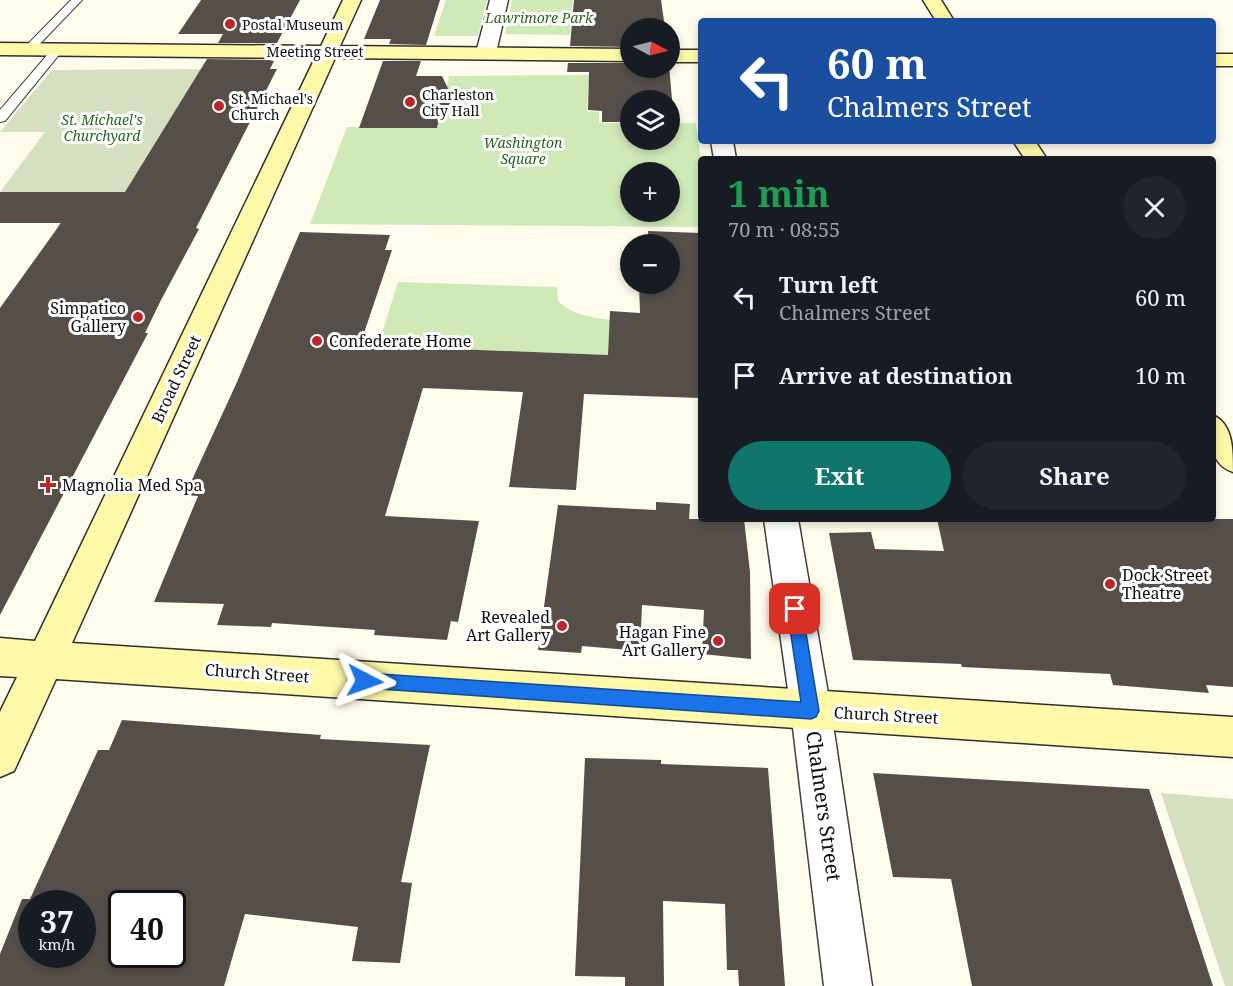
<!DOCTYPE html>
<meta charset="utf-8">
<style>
:root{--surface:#171b24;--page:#20242c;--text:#f1f3f6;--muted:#9ea1a6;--accent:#0f766e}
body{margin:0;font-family:"Noto Serif",serif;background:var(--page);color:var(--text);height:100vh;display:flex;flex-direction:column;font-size:22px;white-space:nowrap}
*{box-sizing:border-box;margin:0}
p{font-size:20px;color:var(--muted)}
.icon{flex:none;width:33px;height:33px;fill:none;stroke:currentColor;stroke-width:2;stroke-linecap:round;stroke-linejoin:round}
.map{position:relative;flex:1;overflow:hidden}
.side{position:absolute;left:698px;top:156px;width:518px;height:366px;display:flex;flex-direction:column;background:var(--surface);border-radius:6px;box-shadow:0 3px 9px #0003}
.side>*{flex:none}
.top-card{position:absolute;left:698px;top:18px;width:518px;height:126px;border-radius:6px;box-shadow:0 3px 9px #0003;background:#1a4fa0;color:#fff;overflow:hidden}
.needle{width:39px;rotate:97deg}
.tools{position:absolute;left:620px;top:18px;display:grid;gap:12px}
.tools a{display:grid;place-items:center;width:60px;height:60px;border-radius:50%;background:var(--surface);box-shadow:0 3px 9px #0003;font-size:30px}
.speed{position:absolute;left:18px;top:890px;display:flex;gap:12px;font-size:30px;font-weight:700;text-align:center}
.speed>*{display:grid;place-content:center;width:78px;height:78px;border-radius:50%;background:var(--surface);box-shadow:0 3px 9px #0003;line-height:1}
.speed small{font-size:15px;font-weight:400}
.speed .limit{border:3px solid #111;border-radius:9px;background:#fff;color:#111}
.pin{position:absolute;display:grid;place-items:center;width:51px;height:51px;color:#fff;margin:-26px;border-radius:12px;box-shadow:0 3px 9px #0006}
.me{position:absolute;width:66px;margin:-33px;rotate:94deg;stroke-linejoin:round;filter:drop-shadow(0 0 4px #0008)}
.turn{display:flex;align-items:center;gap:21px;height:126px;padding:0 30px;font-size:27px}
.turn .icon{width:78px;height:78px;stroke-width:2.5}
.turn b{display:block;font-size:42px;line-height:51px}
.round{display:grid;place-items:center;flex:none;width:63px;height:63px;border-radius:32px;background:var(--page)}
.head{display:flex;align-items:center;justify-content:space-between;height:102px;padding:0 30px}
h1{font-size:36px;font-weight:700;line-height:45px;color:#1e9e55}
.cta{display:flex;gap:12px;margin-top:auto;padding:12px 30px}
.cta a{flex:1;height:69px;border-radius:36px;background:var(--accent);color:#fff;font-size:24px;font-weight:700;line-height:69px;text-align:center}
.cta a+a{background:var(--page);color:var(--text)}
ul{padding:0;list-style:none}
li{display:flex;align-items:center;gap:18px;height:78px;padding:0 30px}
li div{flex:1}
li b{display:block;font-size:22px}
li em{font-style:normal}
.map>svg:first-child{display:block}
.green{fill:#cfe9b7;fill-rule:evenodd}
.cemetery{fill:#d4e0bf}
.building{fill:#564f49;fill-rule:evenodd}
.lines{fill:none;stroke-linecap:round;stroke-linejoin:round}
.lane-casing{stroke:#404040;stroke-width:2}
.street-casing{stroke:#404040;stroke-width:3}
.secondary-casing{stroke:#2f2f2f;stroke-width:3}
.lane{fill:#fff;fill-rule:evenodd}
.street{fill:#fff;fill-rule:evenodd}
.secondary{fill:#fef8a9;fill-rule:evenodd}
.route{fill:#1a73e8;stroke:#114b97;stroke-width:1.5}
.poi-dot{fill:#bc2628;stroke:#fff;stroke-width:2}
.labels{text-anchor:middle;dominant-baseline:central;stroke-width:6;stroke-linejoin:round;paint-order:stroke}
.far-park-label{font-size:14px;font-style:italic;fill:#2a641e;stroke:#fff}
.far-poi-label{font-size:14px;fill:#0d0d0d;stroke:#fff;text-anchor:start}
.far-street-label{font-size:14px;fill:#0d0d0d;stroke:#fff}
.poi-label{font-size:16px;fill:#0d0d0d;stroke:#fff;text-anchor:end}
.street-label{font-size:16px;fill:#0d0d0d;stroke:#fff}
.near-street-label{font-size:20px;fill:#0d0d0d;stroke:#fff}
</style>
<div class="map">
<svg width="1233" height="986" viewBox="0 0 1233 986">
<rect width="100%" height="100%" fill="#fffced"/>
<!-- green -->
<path class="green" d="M446 0H487L478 36H434Z
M512 0H573L570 35 505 34Z
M589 75 587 111 599 112V123H630V140H669V123H696L701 159 700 227 310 224 347 127 437 128 449 76ZM630 172H669V212H630Z
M398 282 557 287 558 301C572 315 591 317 610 320L608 355 378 346Z"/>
<!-- cemetery -->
<path class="cemetery" d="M202 69 114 227H57L80 193 0 192 45 132H0L52 70Z
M1161 793 1233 799V986H1225Z"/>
<!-- building -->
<path class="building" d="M201 0H300L277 43H218L223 34H178Z
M380 0H440L426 45 389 44 391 39H364Z
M574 0H661L665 28H630V47L570 46Z
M207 59 269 60 274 61 270 69H277L196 228 199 229 161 300 145 333H148L0 615V308L61 223H0V192H125Z
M383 61H421L416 76H442L454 101 441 111 437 128H359Z
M568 63H630V68H669V65L674 122H669V100H630V122H602V111L588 110 589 72H567Z
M648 231 700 233V398L584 394 576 490 509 487 523 392 423 388 385 516 479 521 458 622 451 621 447 640 374 635 375 630 272 623 271 627 217 625 224 604 154 602 198 496 185 495 237 382 300 232 390 235 385 250H392L363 336 380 337 378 346 608 355 610 311 640 313 639 284H669V244H649Z
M656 502 690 504 689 519H744L750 572 751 659 702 654 704 610 642 605 640 651 582 646 581 653 538 650 558 505 656 510Z
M937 519H1233V687L1206 685 1209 693 1113 685 1110 674 962 667 961 664 853 660 829 533 871 532 875 549 944 551Z
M122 720 321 735 320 739 430 745 401 882 412 883 400 963 352 961 358 927 245 914 224 986H0V954L22 899H30L98 750H109ZM32 903H82V954H32ZM122 903H172V954H122Z
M585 758 661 760V764L768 768 785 986H739L738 970H727L725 904 663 901 664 986H625V977L575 976Z
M873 773 1149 789 1213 986H972L951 879 893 877Z"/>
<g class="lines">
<defs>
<path id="lane" d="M71 0H82L33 51H25V47Z
M58 46 64 49 62 51 5 121 0 122V110L54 47Z"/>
<path id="street" d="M490 0H508L496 53 493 57H479L476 53Z
M711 141H733L736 159H714Z
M764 519H798L831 711 872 986H824L791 711Z"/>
<path id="secondary" d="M343 0H361L340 46 630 49V61L335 58 72 643 1233 717V757L56 679 14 771 0 777V712L17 677 0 676V638L35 641 315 58 0 55V43L321 46Z
M923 0H941L954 21H936Z
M669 50H700V62H669Z
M1212 54H1233V66H1212Z
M1013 141H1035L1047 159H1025Z
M1212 415C1233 423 1233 449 1233 472 1207 463 1212 438 1212 415Z"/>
</defs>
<!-- lane casing -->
<use href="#lane" class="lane-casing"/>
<!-- street casing -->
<use href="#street" class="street-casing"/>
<!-- secondary casing -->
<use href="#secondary" class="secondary-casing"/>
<!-- lane -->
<use href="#lane" class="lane"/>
<!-- street -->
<use href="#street" class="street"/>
<!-- secondary -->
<use href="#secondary" class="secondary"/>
</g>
<!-- route -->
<path class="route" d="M795 602 800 604 802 609 819 711 816 717 811 719 365 688 359 686 357 681 359 675 365 673 801 702 787 609 790 604Z"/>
<!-- markers -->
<g class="poi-dot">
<circle cx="230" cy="24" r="6"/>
<circle cx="410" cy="102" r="6"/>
<circle cx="219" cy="106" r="6"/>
<circle cx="138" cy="317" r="6"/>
<circle cx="317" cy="341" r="6"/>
<path d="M45 476h6v6h6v6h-6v6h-6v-6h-6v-6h6z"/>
<circle cx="1110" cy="584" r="6"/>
<circle cx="562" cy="626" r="6"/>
<circle cx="718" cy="641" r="6"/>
</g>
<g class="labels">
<!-- far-park labels -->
<g class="far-park-label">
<text x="539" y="17">Lawrimore Park</text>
<text x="102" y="119">St. Michael's<tspan x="102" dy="16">Churchyard</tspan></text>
<text x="523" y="142">Washington<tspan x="523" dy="16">Square</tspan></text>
</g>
<!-- far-poi labels -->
<g class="far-poi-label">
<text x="242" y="24">Postal Museum</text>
<text x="422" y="94">Charleston<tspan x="422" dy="16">City Hall</tspan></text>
<text x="231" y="98">St. Michael's<tspan x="231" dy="16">Church</tspan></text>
</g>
<!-- far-street labels -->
<g class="far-street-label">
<text x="315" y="51">Meeting Street</text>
</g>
<!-- poi labels -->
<g class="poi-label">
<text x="126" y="308">Simpatico<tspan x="126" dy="18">Gallery</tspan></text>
<text x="329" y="341" text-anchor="start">Confederate Home</text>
<text x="62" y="485" text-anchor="start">Magnolia Med Spa</text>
<text x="1122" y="575" text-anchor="start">Dock Street<tspan x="1122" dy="18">Theatre</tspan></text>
<text x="550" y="617">Revealed<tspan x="550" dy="18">Art Gallery</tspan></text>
<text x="706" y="632">Hagan Fine<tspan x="706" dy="18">Art Gallery</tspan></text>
</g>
<!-- street labels -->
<g class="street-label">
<text transform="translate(176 379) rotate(-65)">Broad Street</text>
<text transform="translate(257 673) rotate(4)">Church Street</text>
<text transform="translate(886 715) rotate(3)">Church Street</text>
</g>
<!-- near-street labels -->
<g class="near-street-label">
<text transform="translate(824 806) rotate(82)">Chalmers Street</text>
</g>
</g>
</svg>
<div class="tools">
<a><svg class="needle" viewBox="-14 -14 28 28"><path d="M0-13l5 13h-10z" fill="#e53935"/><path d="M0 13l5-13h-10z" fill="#9ea1a6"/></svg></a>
<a><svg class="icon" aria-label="layers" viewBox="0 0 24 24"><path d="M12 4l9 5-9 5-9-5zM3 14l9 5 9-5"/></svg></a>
<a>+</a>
<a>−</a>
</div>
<div class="speed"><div>37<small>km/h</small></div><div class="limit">40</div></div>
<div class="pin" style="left:795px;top:609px;background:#d93025"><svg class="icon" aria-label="arrive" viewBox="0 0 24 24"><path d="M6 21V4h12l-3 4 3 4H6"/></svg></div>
<svg class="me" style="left:365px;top:681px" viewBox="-20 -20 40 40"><path d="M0-17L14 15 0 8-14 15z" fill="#1a73e8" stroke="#fff" stroke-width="4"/></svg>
<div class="top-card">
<div class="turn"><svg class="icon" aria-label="left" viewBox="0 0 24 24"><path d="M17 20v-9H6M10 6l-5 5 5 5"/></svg><div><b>60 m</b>Chalmers Street</div></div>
</div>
<section class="side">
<div class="head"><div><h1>1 min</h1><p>70 m · 08:55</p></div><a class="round"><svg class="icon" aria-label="close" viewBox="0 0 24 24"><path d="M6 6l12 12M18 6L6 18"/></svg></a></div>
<ul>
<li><svg class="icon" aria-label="left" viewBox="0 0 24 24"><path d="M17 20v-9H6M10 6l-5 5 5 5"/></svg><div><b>Turn left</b><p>Chalmers Street</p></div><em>60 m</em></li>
<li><svg class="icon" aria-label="arrive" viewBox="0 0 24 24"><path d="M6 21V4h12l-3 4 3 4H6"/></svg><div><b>Arrive at destination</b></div><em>10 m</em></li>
</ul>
<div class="cta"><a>Exit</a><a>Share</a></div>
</section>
</div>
